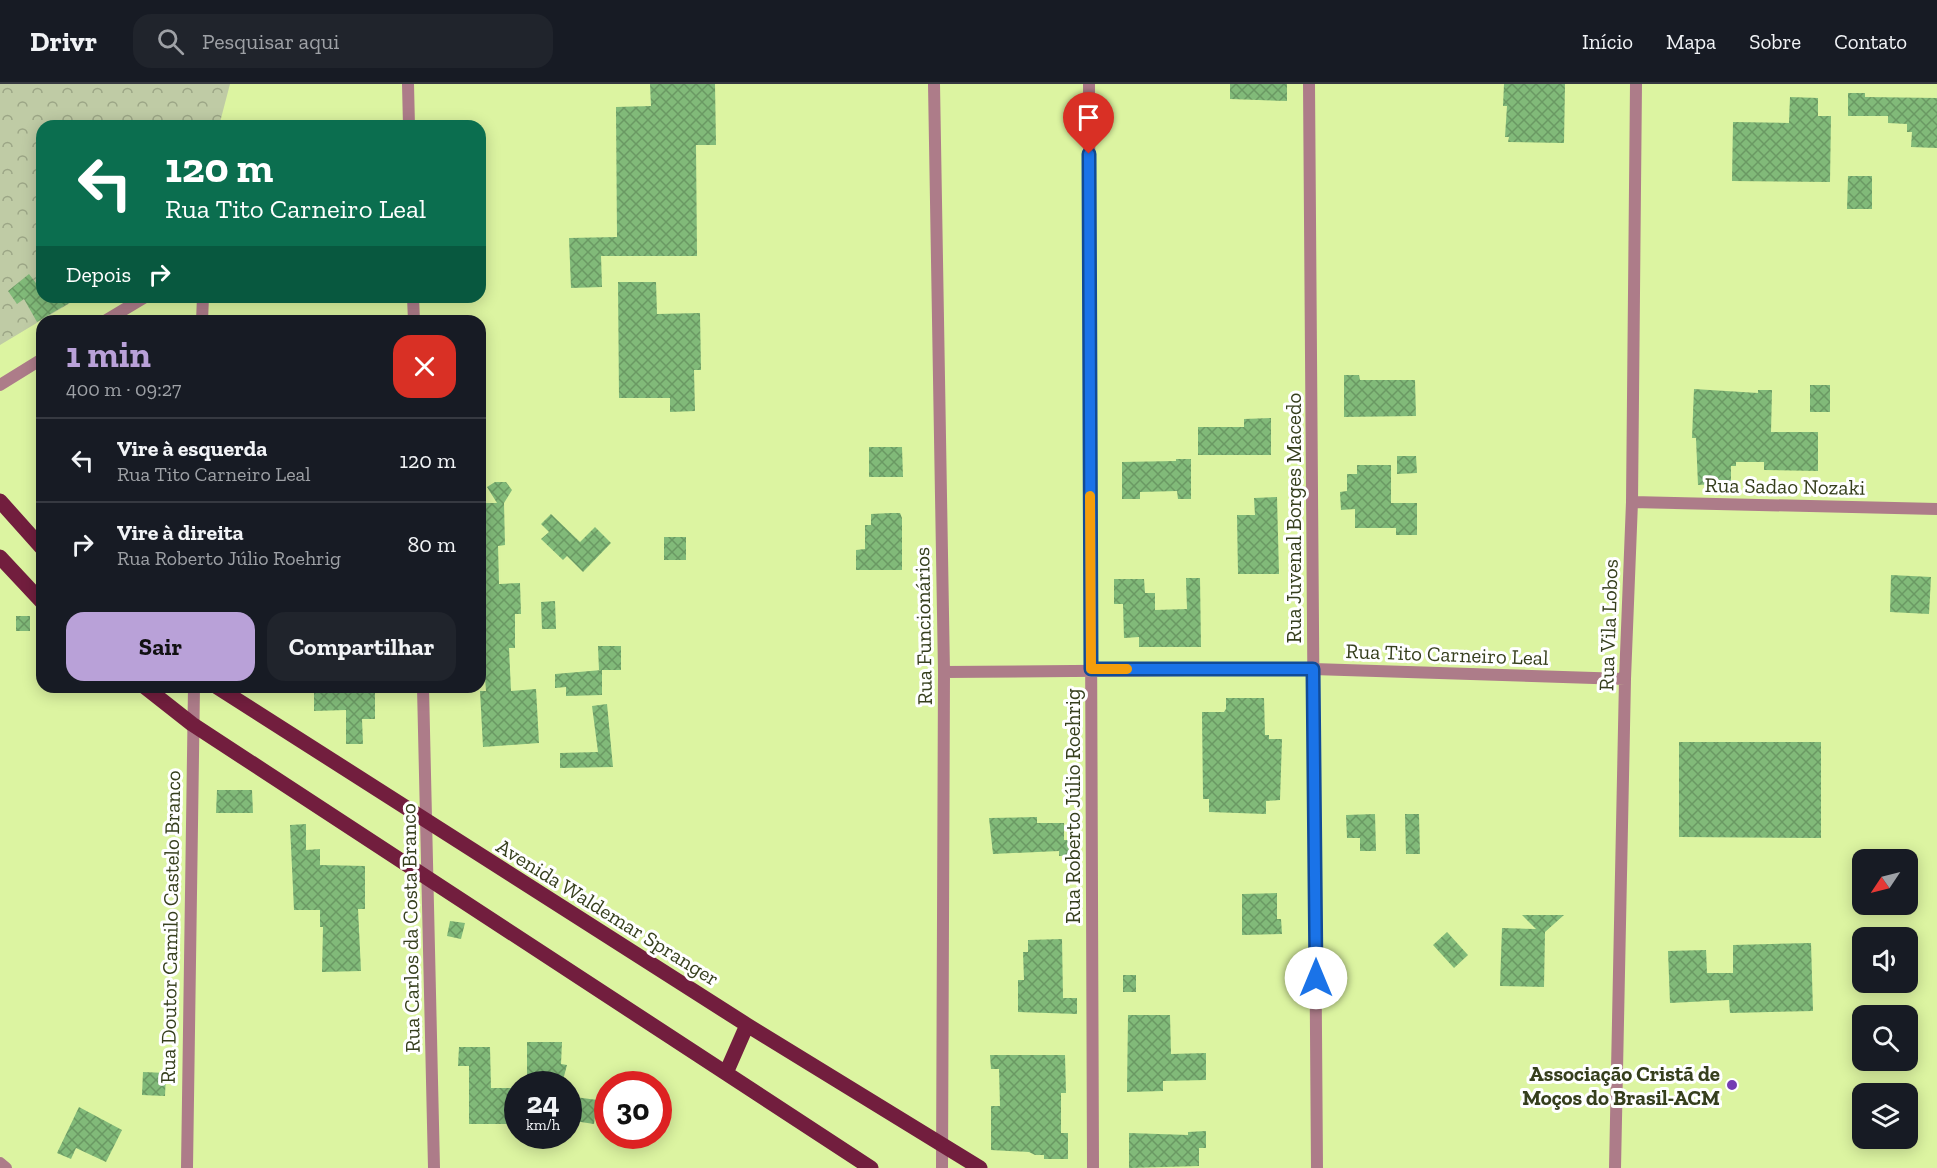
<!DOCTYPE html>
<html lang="pt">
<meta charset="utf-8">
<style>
:root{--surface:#171b24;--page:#20242c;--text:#f1f3f6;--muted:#9ea1a6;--line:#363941;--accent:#b9a1d8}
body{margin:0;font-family:"Zilla Slab",serif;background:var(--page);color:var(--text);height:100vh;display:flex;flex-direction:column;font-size:22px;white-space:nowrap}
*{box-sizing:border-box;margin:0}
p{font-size:20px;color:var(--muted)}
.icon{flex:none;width:33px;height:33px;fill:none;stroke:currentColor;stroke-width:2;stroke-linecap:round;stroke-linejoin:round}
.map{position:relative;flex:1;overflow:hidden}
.details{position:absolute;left:36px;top:231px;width:450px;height:378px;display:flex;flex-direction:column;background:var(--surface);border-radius:18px;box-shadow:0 3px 15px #0003}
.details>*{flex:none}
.banner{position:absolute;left:36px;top:36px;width:450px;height:183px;border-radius:18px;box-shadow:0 3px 15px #0003;background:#0b6e4f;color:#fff;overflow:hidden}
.needle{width:39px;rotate:235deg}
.fabs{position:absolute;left:1852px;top:765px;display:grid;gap:12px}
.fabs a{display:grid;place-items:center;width:66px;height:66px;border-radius:12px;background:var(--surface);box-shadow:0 3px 15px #0003;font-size:30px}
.speed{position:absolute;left:504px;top:987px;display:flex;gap:12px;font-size:30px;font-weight:700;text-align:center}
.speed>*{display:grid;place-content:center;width:78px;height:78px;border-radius:50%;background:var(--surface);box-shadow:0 3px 15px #0003;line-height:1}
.speed small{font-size:15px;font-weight:400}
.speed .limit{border:9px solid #d22;background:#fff;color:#111}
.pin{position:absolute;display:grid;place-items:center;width:51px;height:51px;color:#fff;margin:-62px -26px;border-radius:50% 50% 50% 0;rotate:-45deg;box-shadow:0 0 6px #0007}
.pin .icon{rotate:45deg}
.me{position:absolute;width:66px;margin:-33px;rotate:0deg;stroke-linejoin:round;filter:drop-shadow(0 0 4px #0008)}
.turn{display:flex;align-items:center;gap:21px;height:126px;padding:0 30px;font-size:27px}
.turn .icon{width:78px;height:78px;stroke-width:2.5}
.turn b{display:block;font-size:42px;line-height:51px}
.then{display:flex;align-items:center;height:57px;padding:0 30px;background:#0003;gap:12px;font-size:22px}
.round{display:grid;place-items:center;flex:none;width:63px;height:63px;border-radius:18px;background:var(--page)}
.head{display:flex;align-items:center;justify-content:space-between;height:102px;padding:0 30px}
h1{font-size:36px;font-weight:800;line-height:45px;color:var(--accent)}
.primary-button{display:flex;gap:12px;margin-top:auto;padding:12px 30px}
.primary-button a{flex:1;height:69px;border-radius:18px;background:var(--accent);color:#111;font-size:24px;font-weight:800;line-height:69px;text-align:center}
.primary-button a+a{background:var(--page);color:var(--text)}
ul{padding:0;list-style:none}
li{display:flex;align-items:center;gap:18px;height:84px;padding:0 30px;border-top:2px solid var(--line)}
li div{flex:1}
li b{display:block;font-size:22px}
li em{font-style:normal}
header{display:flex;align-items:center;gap:36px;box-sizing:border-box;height:84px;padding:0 30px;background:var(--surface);border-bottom:2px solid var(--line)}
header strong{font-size:28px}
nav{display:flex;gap:33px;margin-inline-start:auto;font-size:21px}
.search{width:420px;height:54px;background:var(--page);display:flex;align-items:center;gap:15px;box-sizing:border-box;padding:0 21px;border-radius:18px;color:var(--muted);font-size:22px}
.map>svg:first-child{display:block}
.forest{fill:url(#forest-crowns)}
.building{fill:url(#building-cross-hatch)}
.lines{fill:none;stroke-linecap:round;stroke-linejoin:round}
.minor{stroke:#ad7c89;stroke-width:12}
.tertiary{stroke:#ad7c89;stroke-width:12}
.primary{stroke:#721e3e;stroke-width:15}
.route-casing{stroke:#114b97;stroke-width:15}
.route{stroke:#1a73e8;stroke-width:10}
.slow{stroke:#f59e0b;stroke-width:10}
.poi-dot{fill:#743db3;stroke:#fff;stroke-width:2}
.labels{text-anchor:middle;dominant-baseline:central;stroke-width:6;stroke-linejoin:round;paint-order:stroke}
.street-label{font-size:21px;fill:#363f1d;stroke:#fff}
.poi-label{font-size:21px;font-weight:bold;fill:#363f1d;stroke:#fff;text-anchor:end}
</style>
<header>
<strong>Drivr</strong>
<div class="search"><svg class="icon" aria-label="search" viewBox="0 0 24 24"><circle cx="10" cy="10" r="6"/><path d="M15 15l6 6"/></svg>Pesquisar aqui</div>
<nav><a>Início</a><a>Mapa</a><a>Sobre</a><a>Contato</a></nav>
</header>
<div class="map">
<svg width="1937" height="1084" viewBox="0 0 1937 1084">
<defs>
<pattern id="forest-crowns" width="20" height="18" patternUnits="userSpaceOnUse" patternTransform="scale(1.5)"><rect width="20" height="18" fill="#bfcba5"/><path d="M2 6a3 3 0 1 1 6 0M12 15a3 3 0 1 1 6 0" fill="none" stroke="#9ca686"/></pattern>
<pattern id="building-cross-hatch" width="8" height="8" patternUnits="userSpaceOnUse" patternTransform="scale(1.5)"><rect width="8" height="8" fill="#81ba79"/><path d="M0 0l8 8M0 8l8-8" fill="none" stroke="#6a9963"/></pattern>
</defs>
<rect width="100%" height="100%" fill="#dcf4a1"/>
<!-- forest -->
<path class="forest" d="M0 0H230L219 42H42V213H80L0 261Z"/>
<!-- building -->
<path class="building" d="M650 0H715L716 61H696L697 172H601L602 203 571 204 569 154 617 153 616 23 651 22Z
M1230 0H1287V17L1230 15Z
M1504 0H1565L1564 59 1508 58 1509 53H1505L1507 22H1503Z
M1848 9H1865V13L1937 14V64L1911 63 1912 48H1907V40L1888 39V32H1848Z
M1790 13 1818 14V32H1831L1830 98 1732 97 1733 38 1789 39Z
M1848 92H1872V125H1847Z
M29 190 42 207V213H79L37 238 24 215 17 220 8 207Z
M618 198H656L657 230 700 229 701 286H694L695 327 670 328V314H619Z
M1344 291H1359L1360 296H1415L1416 332 1344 333Z
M1810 301H1830V328H1810Z
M1694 305 1758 309V306H1772L1771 348H1818V387L1764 386V378H1736V382H1731V399L1698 401 1696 354H1692Z
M1271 334V371H1198V343H1244V335Z
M869 363H902L903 393H869Z
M1397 372H1416L1417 389 1397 390Z
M1176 375H1191V415H1178L1177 407 1140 408V415H1122V378L1176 377Z
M1357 381H1391V419H1417V451H1396V444H1355V425L1341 426 1340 408 1347 407V390H1357Z
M495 398H506L512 406 504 419 505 461 498 462 499 500 520 499 521 530H515V564H509L511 607 536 605 539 659 483 663 480 607H486L484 580H480V419H497L487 403Z
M1277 413 1279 490H1238L1237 431H1255L1254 414Z
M890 429H900L902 434V486H856V466L865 465V441H871V430Z
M551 430 580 458 595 443 611 459 583 488 567 472 563 476 541 455 549 448 541 440Z
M664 453H686V476H664Z
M1891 491 1931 493 1929 530 1890 528Z
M1186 494H1200L1201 563H1139V553L1124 554 1123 520H1114V495H1144L1145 509H1155V526L1187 525Z
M555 517 556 545H542L541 518Z
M16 532H30V547H16Z
M598 562H621V586H599Z
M602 586V611L566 612V603L555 604V590Z
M314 603H375V635H362L363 660H346V626L314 627Z
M1226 614H1264L1265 651H1269V655H1282L1280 716 1266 717V730L1209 728V715H1203L1202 628H1224L1226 625Z
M607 620 613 683 560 684V669L598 668 592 622Z
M1679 658H1821V754L1679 753Z
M217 706H252L253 729H216Z
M1375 730 1376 767H1360V754H1347L1346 731Z
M1405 730H1419L1420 770H1406Z
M1037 733V739H1064V756H1075V771L1059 772V767L993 770 989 734Z
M306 740V766L320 765V781L365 782V825H358L361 887 322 888 323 843H320V826H294L290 741Z
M1277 809V835H1281L1282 850 1242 851V810Z
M1522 831H1564L1545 848 1544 903 1500 902 1502 844 1536 845Z
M450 837 465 839 461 855 447 852Z
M1447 848 1468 871 1454 884 1433 861Z
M1062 855 1063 914H1077V930L1018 928V896H1024L1023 868H1028V856Z
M1811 859 1813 927 1730 929 1729 916 1670 919 1668 867 1706 866 1707 889H1733V861Z
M1123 891H1136V908H1123Z
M1128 931H1170L1171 970 1206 969V996L1163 997V1007L1127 1008Z
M527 958H562L561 980 567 981 562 1000H527Z
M459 963H490L491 1004H515L516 1040H469V982H458Z
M990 971H1065L1066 1009H1061V1049H1068V1075H1044V1071H1035L1029 1068 991 1066V1022H1000L999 985H991Z
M143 988 166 989 165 1012 142 1011Z
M568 1012 597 1016 594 1040 568 1036Z
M79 1023 122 1046 106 1078 76 1064 71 1075 57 1069Z
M1206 1047V1064H1199V1082L1129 1084V1049L1188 1051V1048Z"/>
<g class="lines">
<!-- minor -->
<path class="minor" d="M408 0 409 42
M934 0 944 588 942 1084
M1089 0 1093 1084
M1309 0 1317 1084
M413 213 414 237
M105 237 145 213
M202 237 203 213
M0 301 42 275
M1632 418 1937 425
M944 588 1313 585 1625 595
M423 603 434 1084
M187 1084 194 603
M1615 1084 1625 595 1632 418 1636 0"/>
<!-- tertiary -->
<path class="tertiary" d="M0 1079 6 1084"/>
<!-- primary -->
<path class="primary" d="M0 417 42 464
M0 473 42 518
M145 603 192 640 871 1084
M217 603 747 941 980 1084
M726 989 747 941"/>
</g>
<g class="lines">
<defs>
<path id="route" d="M1089 70 1091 585H1313L1316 894"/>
</defs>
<!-- route casing -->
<use href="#route" class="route-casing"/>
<!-- route -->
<use href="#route" class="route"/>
<!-- slow -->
<path class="slow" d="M1090 412 1091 585H1127"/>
</g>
<!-- markers -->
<circle class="poi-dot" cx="1732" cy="1001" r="6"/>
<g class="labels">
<!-- street labels -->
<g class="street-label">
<text transform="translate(1785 402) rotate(1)">Rua Sadao Nozaki</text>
<text transform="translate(1293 434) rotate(-90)">Rua Juvenal Borges Macedo</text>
<text transform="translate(1608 541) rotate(-88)">Rua Vila Lobos</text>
<text transform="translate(923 542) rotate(-91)">Rua Funcionários</text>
<text transform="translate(1447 570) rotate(2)">Rua Tito Carneiro Leal</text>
<text transform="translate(1072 722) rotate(-90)">Rua Roberto Júlio Roehrig</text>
<text transform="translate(608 828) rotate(32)">Avenida Waldemar Spranger</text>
<text transform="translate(170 843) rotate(-89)">Rua Doutor Camilo Castelo Branco</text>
<text transform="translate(410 844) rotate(-91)">Rua Carlos da Costa Branco</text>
</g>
<!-- poi labels -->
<g class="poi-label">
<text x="1720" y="989">Associação Cristã de<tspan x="1720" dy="24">Moços do Brasil-ACM</tspan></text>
</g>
</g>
</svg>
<div class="fabs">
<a><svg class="needle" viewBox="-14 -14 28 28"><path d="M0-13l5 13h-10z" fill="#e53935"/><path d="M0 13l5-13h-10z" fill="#9ea1a6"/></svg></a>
<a><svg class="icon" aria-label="sound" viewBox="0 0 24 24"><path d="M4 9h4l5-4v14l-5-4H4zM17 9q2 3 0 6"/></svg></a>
<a><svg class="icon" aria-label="search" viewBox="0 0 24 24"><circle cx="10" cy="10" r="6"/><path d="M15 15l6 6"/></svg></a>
<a><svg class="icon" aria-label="layers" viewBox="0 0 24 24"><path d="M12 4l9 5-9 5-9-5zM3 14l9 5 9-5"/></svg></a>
</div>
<div class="speed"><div>24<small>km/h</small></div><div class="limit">30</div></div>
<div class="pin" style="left:1089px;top:70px;background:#d93025"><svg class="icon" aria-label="arrive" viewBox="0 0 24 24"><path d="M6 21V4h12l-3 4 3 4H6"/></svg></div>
<svg class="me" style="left:1316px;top:894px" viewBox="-20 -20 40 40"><circle r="19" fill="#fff"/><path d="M0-13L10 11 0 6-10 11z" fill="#1a73e8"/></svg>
<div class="banner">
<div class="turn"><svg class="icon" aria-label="left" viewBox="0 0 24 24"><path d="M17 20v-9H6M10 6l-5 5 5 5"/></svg><div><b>120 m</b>Rua Tito Carneiro Leal</div></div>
<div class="then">Depois<svg class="icon" aria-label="right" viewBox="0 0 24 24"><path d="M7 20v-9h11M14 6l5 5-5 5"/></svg></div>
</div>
<section class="details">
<div class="head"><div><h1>1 min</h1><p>400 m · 09:27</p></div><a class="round" style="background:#d93025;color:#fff"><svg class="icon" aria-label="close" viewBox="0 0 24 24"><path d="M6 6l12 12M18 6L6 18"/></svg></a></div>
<ul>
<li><svg class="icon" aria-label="left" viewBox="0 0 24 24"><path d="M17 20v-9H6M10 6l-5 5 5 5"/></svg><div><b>Vire à esquerda</b><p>Rua Tito Carneiro Leal</p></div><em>120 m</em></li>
<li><svg class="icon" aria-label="right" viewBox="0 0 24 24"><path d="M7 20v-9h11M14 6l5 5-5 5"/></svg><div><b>Vire à direita</b><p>Rua Roberto Júlio Roehrig</p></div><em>80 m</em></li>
</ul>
<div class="primary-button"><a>Sair</a><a>Compartilhar</a></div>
</section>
</div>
